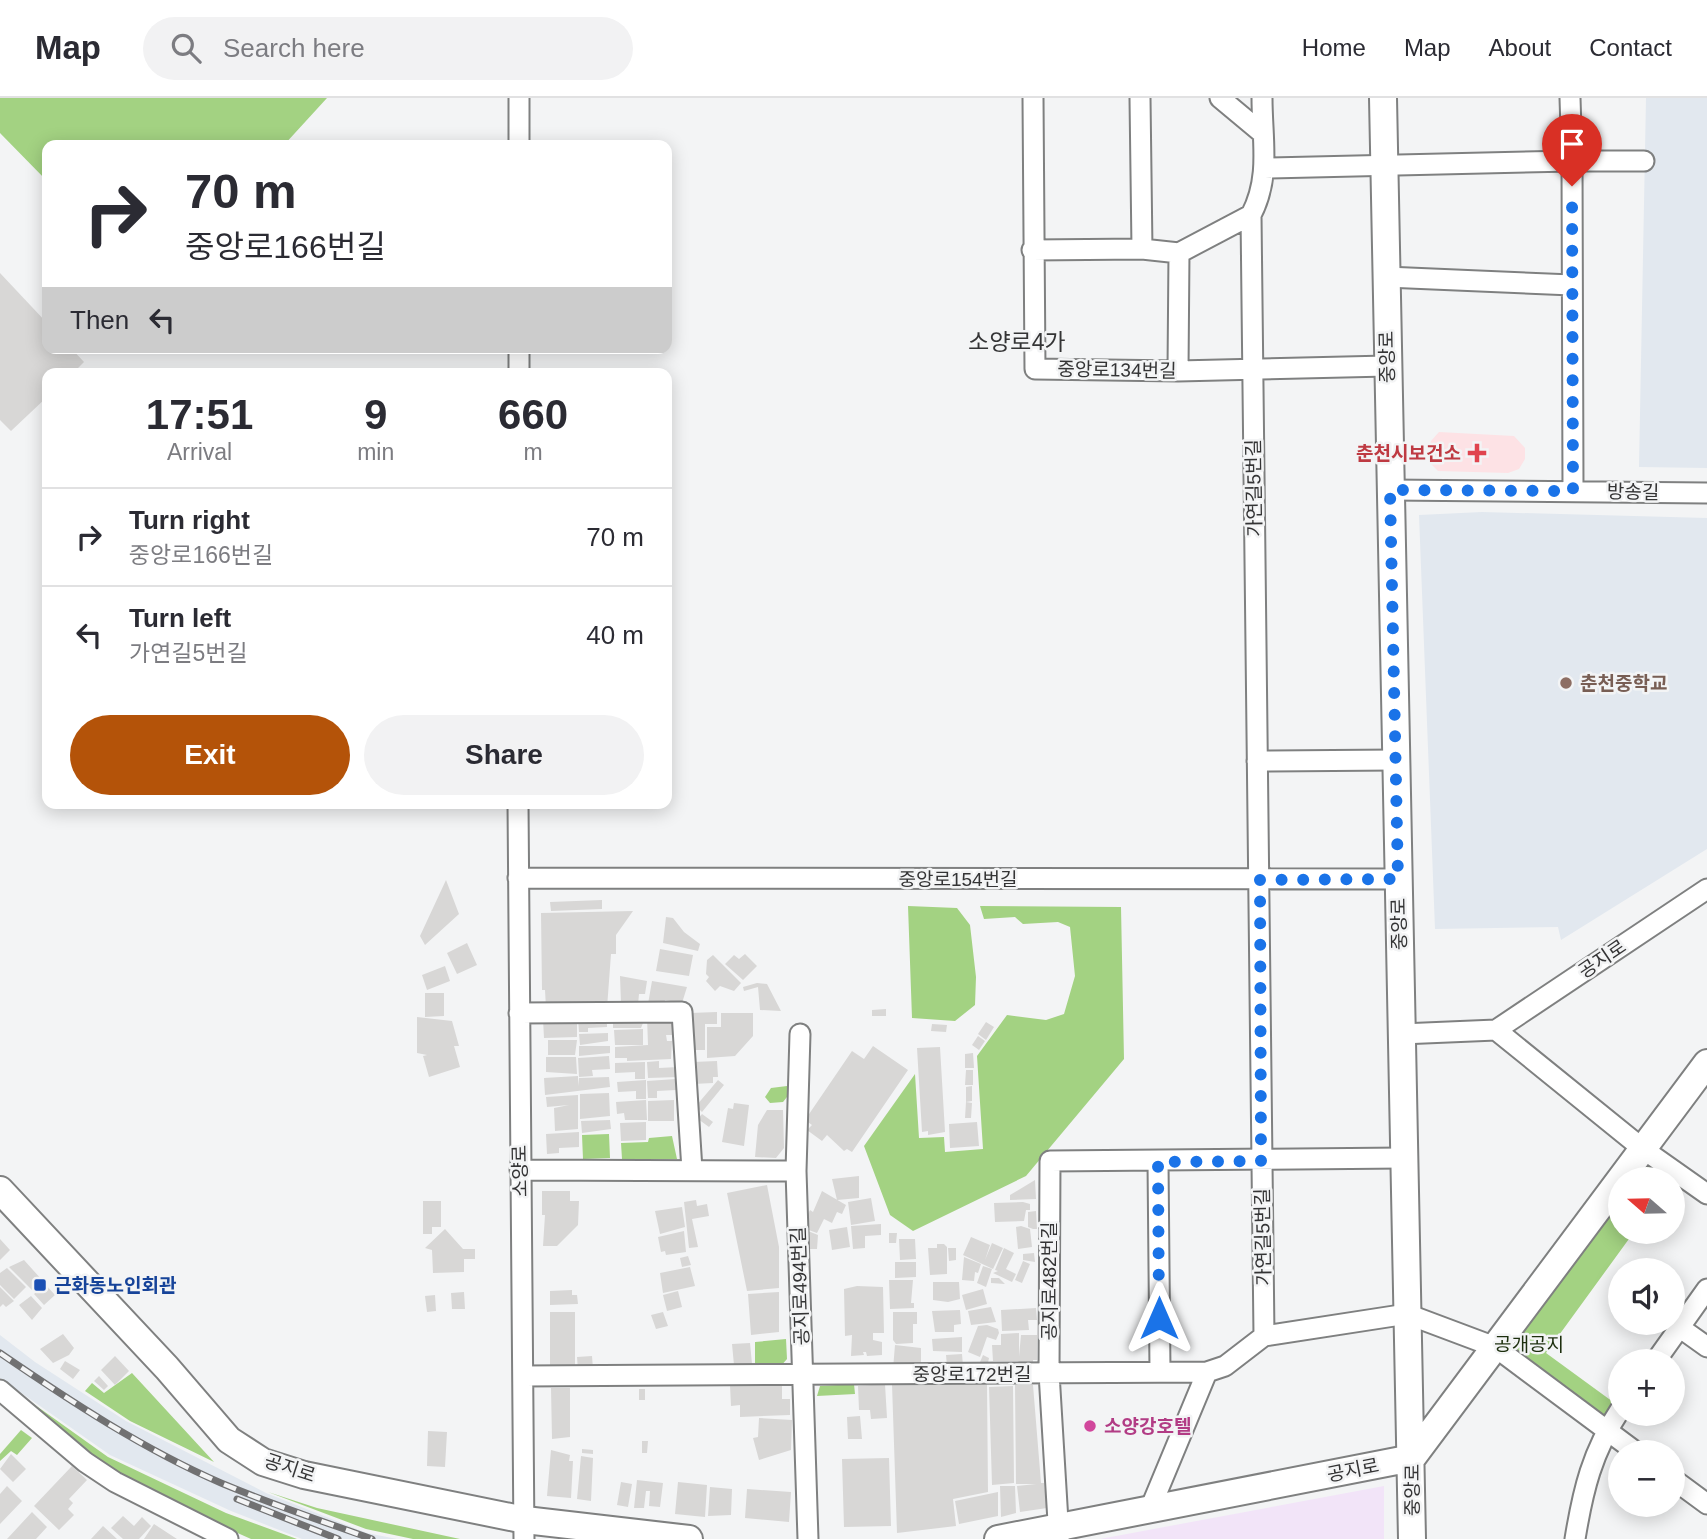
<!DOCTYPE html>
<meta charset="utf-8">
<style>
:root{--surface:#fff;--page:#f2f2f3;--text:#2b2b33;--muted:#7c7c81;--line:#e1e1e2;--accent:#b45309}
body{margin:0;font-family:Helvetica,"Noto Sans KR",sans-serif;background:var(--page);color:var(--text);height:100vh;display:flex;flex-direction:column;font-size:26px;white-space:nowrap}
*{box-sizing:border-box;margin:0}
p{font-size:23px;color:var(--muted)}
.icon{flex:none;width:38px;height:38px;fill:none;stroke:currentColor;stroke-width:2;stroke-linecap:round;stroke-linejoin:round}
.map{position:relative;flex:1;overflow:hidden}
.sheet{position:absolute;left:42px;top:270px;width:630px;height:441px;display:flex;flex-direction:column;background:var(--surface);border-radius:14px;box-shadow:0 4px 18px #0003}
.sheet>*{flex:none}
.top-card{position:absolute;left:42px;top:42px;width:630px;height:214px;border-radius:14px;box-shadow:0 4px 18px #0003;background:#fff;color:var(--text);overflow:hidden}
.needle{width:46px;rotate:290deg}
.controls{position:absolute;left:1608px;top:1069px;display:grid;gap:14px}
.controls a{display:grid;place-items:center;width:77px;height:77px;border-radius:50%;background:var(--surface);box-shadow:0 4px 18px #0003;font-size:35px}
.pin{position:absolute;display:grid;place-items:center;width:60px;height:60px;color:#fff;margin:-72px -30px;border-radius:50% 50% 50% 0;rotate:-45deg;box-shadow:0 0 7px #0007}
.pin .icon{rotate:45deg}
.me{position:absolute;width:77px;margin:-38px;rotate:0deg;stroke-linejoin:round;filter:drop-shadow(0 0 5px #0008)}
.turn{display:flex;align-items:center;gap:24px;height:147px;padding:0 28px;font-size:32px}
.turn .icon{width:91px;height:91px;stroke-width:2.5}
.turn b{display:block;font-size:49px;line-height:60px}
.then{display:flex;align-items:center;height:66px;padding:0 28px;background:#0003;gap:14px;font-size:26px}
.eta{display:flex;justify-content:space-evenly;align-items:center;height:119px;text-align:center}
.eta b{font-size:42px;font-weight:600;line-height:49px}
.primary-button{display:flex;gap:14px;margin-top:auto;padding:14px 28px}
.primary-button a{flex:1;height:80px;border-radius:42px;background:var(--accent);color:#fff;font-size:28px;font-weight:600;line-height:80px;text-align:center}
.primary-button a+a{background:var(--page);color:var(--text)}
ul{padding:0;list-style:none}
li{display:flex;align-items:center;gap:21px;height:98px;padding:0 28px;border-top:2px solid var(--line)}
li div{flex:1}
li b{display:block;font-size:26px}
li em{font-style:normal}
header{display:flex;align-items:center;gap:42px;box-sizing:border-box;height:98px;padding:0 35px;background:var(--surface);border-bottom:2px solid var(--line)}
header strong{font-size:33px}
nav{display:flex;gap:38px;margin-inline-start:auto;font-size:24px}
.search{width:490px;height:63px;background:var(--page);display:flex;align-items:center;gap:18px;box-sizing:border-box;padding:0 24px;border-radius:38px;color:var(--muted);font-size:26px}
.map>svg:first-child{display:block}
.commercial{fill:#f2e4f8}
.built{fill:#e2e8ef}
.medical{fill:#fde2e5}
.green{fill:#a3d282}
.building{fill:#d8d7d6}
.lines{fill:none;stroke-linecap:round;stroke-linejoin:round}
.street-casing{stroke:#7f8080;stroke-width:23}
.secondary-casing{stroke:#7f8080;stroke-width:30}
.street{stroke:#fff;stroke-width:19}
.secondary{stroke:#fff;stroke-width:26}
.rail-casing{stroke:#717172;stroke-width:7}
.rail{stroke:#f3f4f5;stroke-width:4.5;stroke-dasharray:13;stroke-linecap:butt}
.route{stroke:#1a73e8;stroke-width:12;stroke-dasharray:0 21.6}
.health-dot{fill:#e0444e;stroke:#f3f4f5;stroke-width:2.5}
.education-dot{fill:#8d6e63;stroke:#f3f4f5;stroke-width:2.5}
.transit-dot{fill:#1a4fb4;stroke:#f3f4f5;stroke-width:2.5}
.hotel-dot{fill:#d1479c;stroke:#f3f4f5;stroke-width:2.5}
.labels{text-anchor:middle;dominant-baseline:central;stroke-width:5;stroke-linejoin:round;paint-order:stroke}
.street-label{font-size:19px;fill:#343435;stroke:#f3f4f5}
.health-label{font-size:19px;font-weight:bold;fill:#be3a42;stroke:#f3f4f5;text-anchor:end}
.education-label{font-size:19px;font-weight:bold;fill:#785e54;stroke:#f3f4f5;text-anchor:start}
.transit-label{font-size:19px;font-weight:bold;fill:#164399;stroke:#f3f4f5;text-anchor:start}
.park-label{font-size:19px;fill:#1d2f0e;stroke:#f3f4f5}
.hotel-label{font-size:19px;font-weight:bold;fill:#b23c85;stroke:#f3f4f5;text-anchor:start}
.quarter-label{font-size:23px;fill:#343435;stroke:#f3f4f5}
</style>
<header>
<strong>Map</strong>
<div class="search"><svg class="icon" aria-label="search" viewBox="0 0 24 24"><circle cx="10" cy="10" r="6"/><path d="M15 15l6 6"/></svg>Search here</div>
<nav><a>Home</a><a>Map</a><a>About</a><a>Contact</a></nav>
</header>
<div class="map">
<svg width="1707" height="1441" viewBox="0 0 1707 1441">
<rect width="100%" height="100%" fill="#f3f4f5"/>
<!-- commercial -->
<path class="commercial" d="M1384 1388V1441H1100Z"/>
<!-- built -->
<path class="built" d="M1646 0H1707V370L1639 369Z
M1482 414 1707 420V751L1561 842 1558 829 1435 831 1419 417Z
M0 1237 35 1264 126 1323 266 1395 367 1435 397 1441H302L231 1413 110 1357 0 1280Z"/>
<!-- medical -->
<path class="medical" d="M1439 334 1514 338 1525 350V361L1519 371 1508 375 1438 373 1430 365 1428 354 1431 343Z"/>
<!-- green -->
<path class="green" d="M0 0H327L284 47H47V83L0 35Z
M908 808 957 810 970 827 976 879 975 907 955 923 912 920Z
M980 808 1121 809 1124 961 1026 1078 913 1133 890 1117 864 1048 915 976 919 1040 944 1039 945 1054 983 1051 977 958 1007 917 1046 922 1064 916 1075 878 1070 829 1058 824 1023 826 1015 819 984 821Z
M787 988V999L783 1004 770 1005 765 999 771 990Z
M609 1036 610 1060 583 1061 582 1037Z
M672 1038 677 1061H622L621 1045 648 1044 649 1040Z
M1643 1056 1672 1081 1624 1082Z
M1620 1086V1134H1634L1546 1255 1620 1309 1606 1328 1501 1251Z
M786 1241 787 1261 779 1270 755 1271V1244Z
M132 1275 214 1364 130 1323 85 1293 92 1285 104 1295Z
M0 1282 108 1359 226 1415 297 1441H251L204 1420 101 1366 0 1286Z
M854 1286 855 1296 817 1298 820 1288Z
M21 1332 32 1340 17 1357 11 1353 0 1363V1356Z
M268 1394 317 1410 460 1441H413L366 1431Z"/>
<!-- building -->
<path class="building" d="M0 175 47 225V250H71L84 264 73 275H47V299L11 333 0 322Z
M446 782 459 816 425 847 420 838Z
M602 802V811L551 813 550 804Z
M633 813 616 837V856H611L607 910H546L545 892H542L541 815Z
M666 819 673 820 684 834 700 846 698 853 663 845Z
M467 845 477 867 457 876 447 855Z
M660 851 693 857 689 878 656 873Z
M745 856 757 868 743 882 725 866 734 857 739 861Z
M713 857 741 885 734 893 720 888 715 893 706 883 709 879 706 876 707 862Z
M445 868 450 883 427 892 422 877Z
M620 878 647 883 645 896H639L638 907 621 905Z
M652 883 687 889 682 905 665 902 664 907 648 906Z
M757 885 767 886 781 913 760 912 758 889 744 893 743 889Z
M425 895H444V918L425 919Z
M886 911V918H872V912Z
M717 914V926H705V952H690V915Z
M721 915H753V938L735 958 707 960V929H721Z
M613 918 643 919V925L641 930H613Z
M672 918 673 937H666L667 943H672L671 961 627 963V960H615V949L648 947 647 919Z
M417 919 452 923 459 948H454L460 969 429 979 423 958 427 957 417 955Z
M577 919V939L544 940 543 921Z
M607 919V929L588 930V934H579L578 920Z
M986 924 994 929 986 942 978 936Z
M932 926 947 927 946 934 931 933Z
M643 931V947H615L614 932Z
M608 935V943L580 947 579 936Z
M978 938 985 943 979 952 972 947Z
M548 942H577L575 957H548Z
M579 948H610V955L579 958Z
M873 948 908 972 852 1054 847 1051 844 1053 827 1037 822 1043 807 1032 812 1027 805 1022 852 953 864 961Z
M940 949 945 1034 928 1037V1033L922 1034 917 950Z
M973 955 974 970H965V956Z
M609 958 610 971 592 972 593 978 579 979 578 960Z
M546 959H576L577 976 546 974Z
M659 963V970L678 969 679 979 648 980 647 964Z
M717 963 718 979H713V985L693 986V964Z
M645 964V981H635V974L615 975V965Z
M966 972H973V987H965Z
M578 978V988L579 980 609 979 610 989 545 997 544 980Z
M676 981V992L657 993V1000H648L647 983Z
M646 982V1001H636V993L618 994 617 984Z
M718 982 724 987 702 1014 696 1008Z
M972 988V1003L966 1004V989Z
M609 995 610 1018 580 1021V996Z
M578 997V1031L555 1033 554 1010 569 1007 547 1009 546 999Z
M646 1002 647 1022H625L624 1015 617 1016 616 1004Z
M674 1002V1023H648V1003Z
M966 1004 972 1005 971 1020H965Z
M734 1005 749 1007 744 1048 722 1044 728 1010 733 1011Z
M767 1012H783L784 1050 776 1060 755 1059 758 1027Z
M702 1016 713 1024 709 1029 698 1021Z
M610 1022 611 1031 582 1035 581 1023Z
M646 1024V1042L621 1043 620 1025Z
M977 1024 979 1048 950 1050 949 1026Z
M579 1034V1049L559 1050V1055L547 1056 546 1036Z
M859 1078V1100L837 1102 832 1081Z
M1035 1082 1036 1101 1010 1102V1097Z
M767 1087 779 1149V1190L747 1193 727 1095Z
M542 1093H570V1103H579L578 1127 557 1148H543L545 1117H542Z
M822 1093 846 1107 842 1116 837 1114 832 1125 824 1121 817 1135 806 1131 809 1124 805 1122 810 1112 813 1114Z
M871 1100 875 1123 851 1127 848 1104Z
M696 1102 697 1108 707 1106 709 1118 692 1121 698 1149 689 1150 684 1104Z
M423 1103H441V1129H432V1136H423Z
M1023 1104 1030 1106V1112H1026L1024 1123 995 1124 994 1105Z
M682 1109 685 1129 660 1136 655 1113Z
M1036 1113 1037 1131H1033L1028 1129V1114Z
M881 1126V1137L865 1138V1150L853 1151 851 1128Z
M1021 1128 1030 1131 1032 1149 1018 1151 1016 1129Z
M847 1129 850 1149 832 1152 829 1132Z
M445 1131 463 1151H475V1161H464V1174L433 1175 432 1152 425 1150Z
M684 1133 686 1154 666 1157 665 1153 661 1154 658 1139Z
M808 1133 818 1137 817 1151H807Z
M889 1135H897L896 1145H889Z
M971 1139 990 1147 985 1162 992 1145 1003 1150 993 1171 963 1157Z
M0 1141 10 1152 0 1162Z
M899 1141H915L916 1161 900 1162Z
M937 1146H944L947 1149V1176L930 1177 928 1150H937Z
M948 1150H956V1162L949 1163Z
M1004 1150 1014 1155 1006 1171 1016 1176 1012 1184 993 1175 998 1173 995 1172Z
M1034 1155 1035 1164 1023 1162V1156Z
M688 1158 691 1167 682 1169 680 1160Z
M964 1159 981 1166 978 1175 975 1174 974 1183 962 1182Z
M24 1162 42 1182 32 1192 9 1169Z
M1023 1163 1030 1166 1022 1185 1015 1182Z
M895 1164H916V1179L895 1180Z
M983 1168 992 1171 986 1189 977 1185Z
M690 1169 695 1188 663 1195 660 1175Z
M7 1170 26 1189 14 1201 0 1187V1175Z
M991 1180H999L1005 1186 991 1185Z
M889 1182H913L911 1205H914V1210L890 1211Z
M933 1184H959L960 1201 948 1204 933 1202Z
M45 1186 55 1197 44 1207 34 1196Z
M857 1188 883 1189 884 1235H873V1242L882 1244V1257L867 1258 866 1254H863L864 1257 851 1258 852 1237 845 1238 844 1191Z
M0 1189 14 1203 6 1209 3 1206 0 1209Z
M983 1191 987 1206 966 1212 962 1197Z
M572 1192V1197H577L578 1206 550 1207V1193Z
M678 1193 682 1209 667 1213 663 1197Z
M464 1194 465 1211H452L451 1195Z
M779 1194V1234L751 1237 748 1196Z
M435 1197 436 1213 427 1214 425 1198Z
M31 1198 42 1210 32 1222 19 1207Z
M991 1209 996 1224 971 1227 968 1213Z
M1036 1210 1037 1222H1028L1029 1232 1002 1233 1001 1212Z
M960 1212 961 1226 954 1227V1234H935L932 1213Z
M550 1214H575V1268H550Z
M663 1214 668 1228 656 1231 651 1217Z
M893 1214H917V1226H913V1245L896 1246 893 1242Z
M987 1227 998 1231 999 1235 996 1242 987 1239 980 1259 968 1254 978 1228Z
M1019 1235V1263H993L992 1247H1001V1236Z
M63 1236 74 1250 69 1257 53 1265 40 1251Z
M1021 1237H1037V1262H1033V1269H1018Z
M962 1239V1254L933 1253 932 1241Z
M750 1245 752 1266 734 1267 732 1246Z
M895 1247 921 1250V1271H893Z
M962 1256 963 1268H947L946 1257Z
M983 1257 989 1260 987 1270 978 1269Z
M115 1258 129 1273 115 1287 101 1272Z
M592 1258 593 1271 578 1272 577 1259Z
M65 1263 80 1272 73 1281 60 1271Z
M99 1278 108 1288 104 1292 94 1283Z
M782 1285V1301H790V1317L740 1319V1307L731 1308 730 1287Z
M885 1286 887 1320 871 1321 870 1312H859L858 1288Z
M892 1286H987L988 1394 953 1401 956 1428 897 1435Z
M1015 1287H1033L1041 1385H1044L1047 1410 1020 1414 1017 1388 1036 1386H1016Z
M1013 1288 1014 1385 992 1387 989 1289Z
M551 1290H570V1339L552 1341Z
M639 1291H645V1302H639Z
M860 1318 862 1341H848L847 1319Z
M759 1320 792 1322 791 1352 759 1362 753 1340 758 1339Z
M428 1333 447 1334 445 1369 427 1368Z
M642 1343H648L647 1355H642Z
M582 1351 593 1352V1356L582 1355Z
M551 1352 570 1357 569 1363H573L571 1400 547 1398Z
M11 1356 26 1371 13 1384 0 1371Z
M581 1358 593 1360 591 1403 577 1401Z
M889 1360 891 1428 844 1429 842 1361Z
M72 1368 87 1382 69 1401 73 1405 68 1411 74 1417 59 1432 34 1408Z
M637 1382 663 1385 660 1409 649 1408 650 1393H646L644 1410H634Z
M621 1384 632 1386 628 1409 617 1407Z
M678 1384 707 1387 705 1419 675 1416Z
M7 1388 22 1403 0 1426V1396Z
M1000 1388H1015L1016 1415 1001 1419Z
M710 1389 732 1391 731 1417 708 1418Z
M747 1391 791 1394 789 1424 745 1420Z
M998 1394V1418L959 1426 955 1403Z
M32 1414 47 1429 36 1441H7Z
M123 1418 134 1428 142 1419 151 1428 139 1441H123L111 1430Z
M154 1426 177 1441H144Z
M103 1428 117 1441H91Z"/>
<g class="lines">
<defs>
<path id="street" d="M1033 0 1035 271 1178 273 1387 268
M1140 0 1142 151
M1220 0 1262 35
M1262 0C1262 42 1271 79 1251 117L1264 1238
M519 47V0
M1265 70 1572 63 1570 0
M1032 152 1142 151 1179 155 1251 117
M1386 179 1572 187
M1178 273 1179 155
M519 275V250
M1390 392 1707 395
M1573 393 1572 63H1644
M1257 663 1396 662
M518 705 524 1441
M518 780 1398 781
M519 915 682 914 692 1072
M1496 932 1707 791
M800 936 796 1073 808 1441
M1401 936 1496 932 1643 1051 1707 1096
M1158 1064 1160 1272
M520 1072 796 1073
M1679 1229 1707 1249
M1655 1264 1707 1191
M523 1278 1207 1274 1225 1268 1264 1238 1407 1216 1495 1249 1636 1354
M0 1292 85 1364 115 1384 228 1441
M1673 1381 1707 1406
M1150 1411 1207 1274
M1059 1440 1049 1275 1050 1063 1403 1060
M1575 1441C1583 1392 1592 1354 1620 1312"/>
<path id="secondary" d="M1383 0 1412 1441
M0 1092 167 1270 229 1342 263 1364 304 1377 525 1422 689 1441
M998 1441 1412 1360 1707 965"/>
</defs>
<!-- street casing -->
<use href="#street" class="street-casing"/>
<!-- secondary casing -->
<use href="#secondary" class="secondary-casing"/>
<!-- street -->
<use href="#street" class="street"/>
<!-- secondary -->
<use href="#secondary" class="secondary"/>
<defs>
<path id="rail" d="M0 1255C70 1303 143 1351 221 1385 271 1406 322 1423 372 1441
M237 1401 338 1441"/>
</defs>
<!-- rail casing -->
<use href="#rail" class="rail-casing"/>
<!-- rail -->
<use href="#rail" class="rail"/>
</g>
<g class="lines">
<!-- route -->
<path class="route" d="M1159 1220 1158 1064 1261 1063 1260 782 1398 781 1390 392 1573 393 1572 88"/>
</g>
<!-- markers -->
<path class="health-dot" d="M1473.5 344.5h7v7h7v7h-7v7h-7v-7h-7v-7h7z"/>
<circle class="education-dot" cx="1566" cy="585" r="7"/>
<rect class="transit-dot" x="33" y="1180" width="14" height="14" rx="3.5"/>
<circle class="hotel-dot" cx="1090" cy="1328" r="7"/>
<g class="labels">
<!-- street labels -->
<g class="street-label">
<text transform="translate(1387 259) rotate(-91)">중앙로</text>
<text transform="translate(1117 272) rotate(1)">중앙로134번길</text>
<text transform="translate(1254 390) rotate(-91)">가연길5번길</text>
<text transform="translate(1633 394) rotate(1)">방송길</text>
<text x="958" y="781">중앙로154번길</text>
<text transform="translate(1399 826) rotate(-91)">중앙로</text>
<text transform="translate(1602 861) rotate(-34)">공지로</text>
<text transform="translate(520 1073) rotate(-91)">소양로</text>
<text transform="translate(1263 1139) rotate(-91)">가연길5번길</text>
<text transform="translate(1049 1183) rotate(-90)">공지로482번길</text>
<text transform="translate(800 1188) rotate(-92)">공지로494번길</text>
<text x="972" y="1276">중앙로172번길</text>
<text transform="translate(290 1370) rotate(18)">공지로</text>
<text transform="translate(1353 1372) rotate(-11)">공지로</text>
<text transform="translate(1412 1392) rotate(-90)">중앙로</text>
</g>
<!-- health labels -->
<g class="health-label">
<text x="1461" y="355">춘천시보건소</text>
</g>
<!-- education labels -->
<g class="education-label">
<text x="1580" y="585">춘천중학교</text>
</g>
<!-- transit labels -->
<g class="transit-label">
<text x="54" y="1187">근화동노인회관</text>
</g>
<!-- park labels -->
<g class="park-label">
<text x="1529" y="1246">공개공지</text>
</g>
<!-- hotel labels -->
<g class="hotel-label">
<text x="1104" y="1328">소양강호텔</text>
</g>
<!-- quarter labels -->
<g class="quarter-label">
<text x="1017" y="244">소양로4가</text>
</g>
</g>
</svg>
<div class="controls">
<a><svg class="needle" viewBox="-14 -14 28 28"><path d="M0-13l5 13h-10z" fill="#e53935"/><path d="M0 13l5-13h-10z" fill="#7c7c81"/></svg></a>
<a><svg class="icon" aria-label="sound" viewBox="0 0 24 24"><path d="M4 9h4l5-4v14l-5-4H4zM17 9q2 3 0 6"/></svg></a>
<a>+</a>
<a>−</a>
</div>
<div class="pin" style="left:1572px;top:88px;background:#d93025"><svg class="icon" aria-label="arrive" viewBox="0 0 24 24"><path d="M6 21V4h12l-3 4 3 4H6"/></svg></div>
<svg class="me" style="left:1159px;top:1220px" viewBox="-20 -20 40 40"><path d="M0-17L14 15 0 8-14 15z" fill="#1a73e8" stroke="#fff" stroke-width="4"/></svg>
<div class="top-card">
<div class="turn"><svg class="icon" aria-label="right" viewBox="0 0 24 24"><path d="M7 20v-9h11M14 6l5 5-5 5"/></svg><div><b>70 m</b>중앙로166번길</div></div>
<div class="then">Then<svg class="icon" aria-label="left" viewBox="0 0 24 24"><path d="M17 20v-9H6M10 6l-5 5 5 5"/></svg></div>
</div>
<section class="sheet">
<div class="eta">
<div><b>17:51</b><p>Arrival</p></div>
<div><b>9</b><p>min</p></div>
<div><b>660</b><p>m</p></div>
</div>
<ul>
<li><svg class="icon" aria-label="right" viewBox="0 0 24 24"><path d="M7 20v-9h11M14 6l5 5-5 5"/></svg><div><b>Turn right</b><p>중앙로166번길</p></div><em>70 m</em></li>
<li><svg class="icon" aria-label="left" viewBox="0 0 24 24"><path d="M17 20v-9H6M10 6l-5 5 5 5"/></svg><div><b>Turn left</b><p>가연길5번길</p></div><em>40 m</em></li>
</ul>
<div class="primary-button"><a>Exit</a><a>Share</a></div>
</section>
</div>
